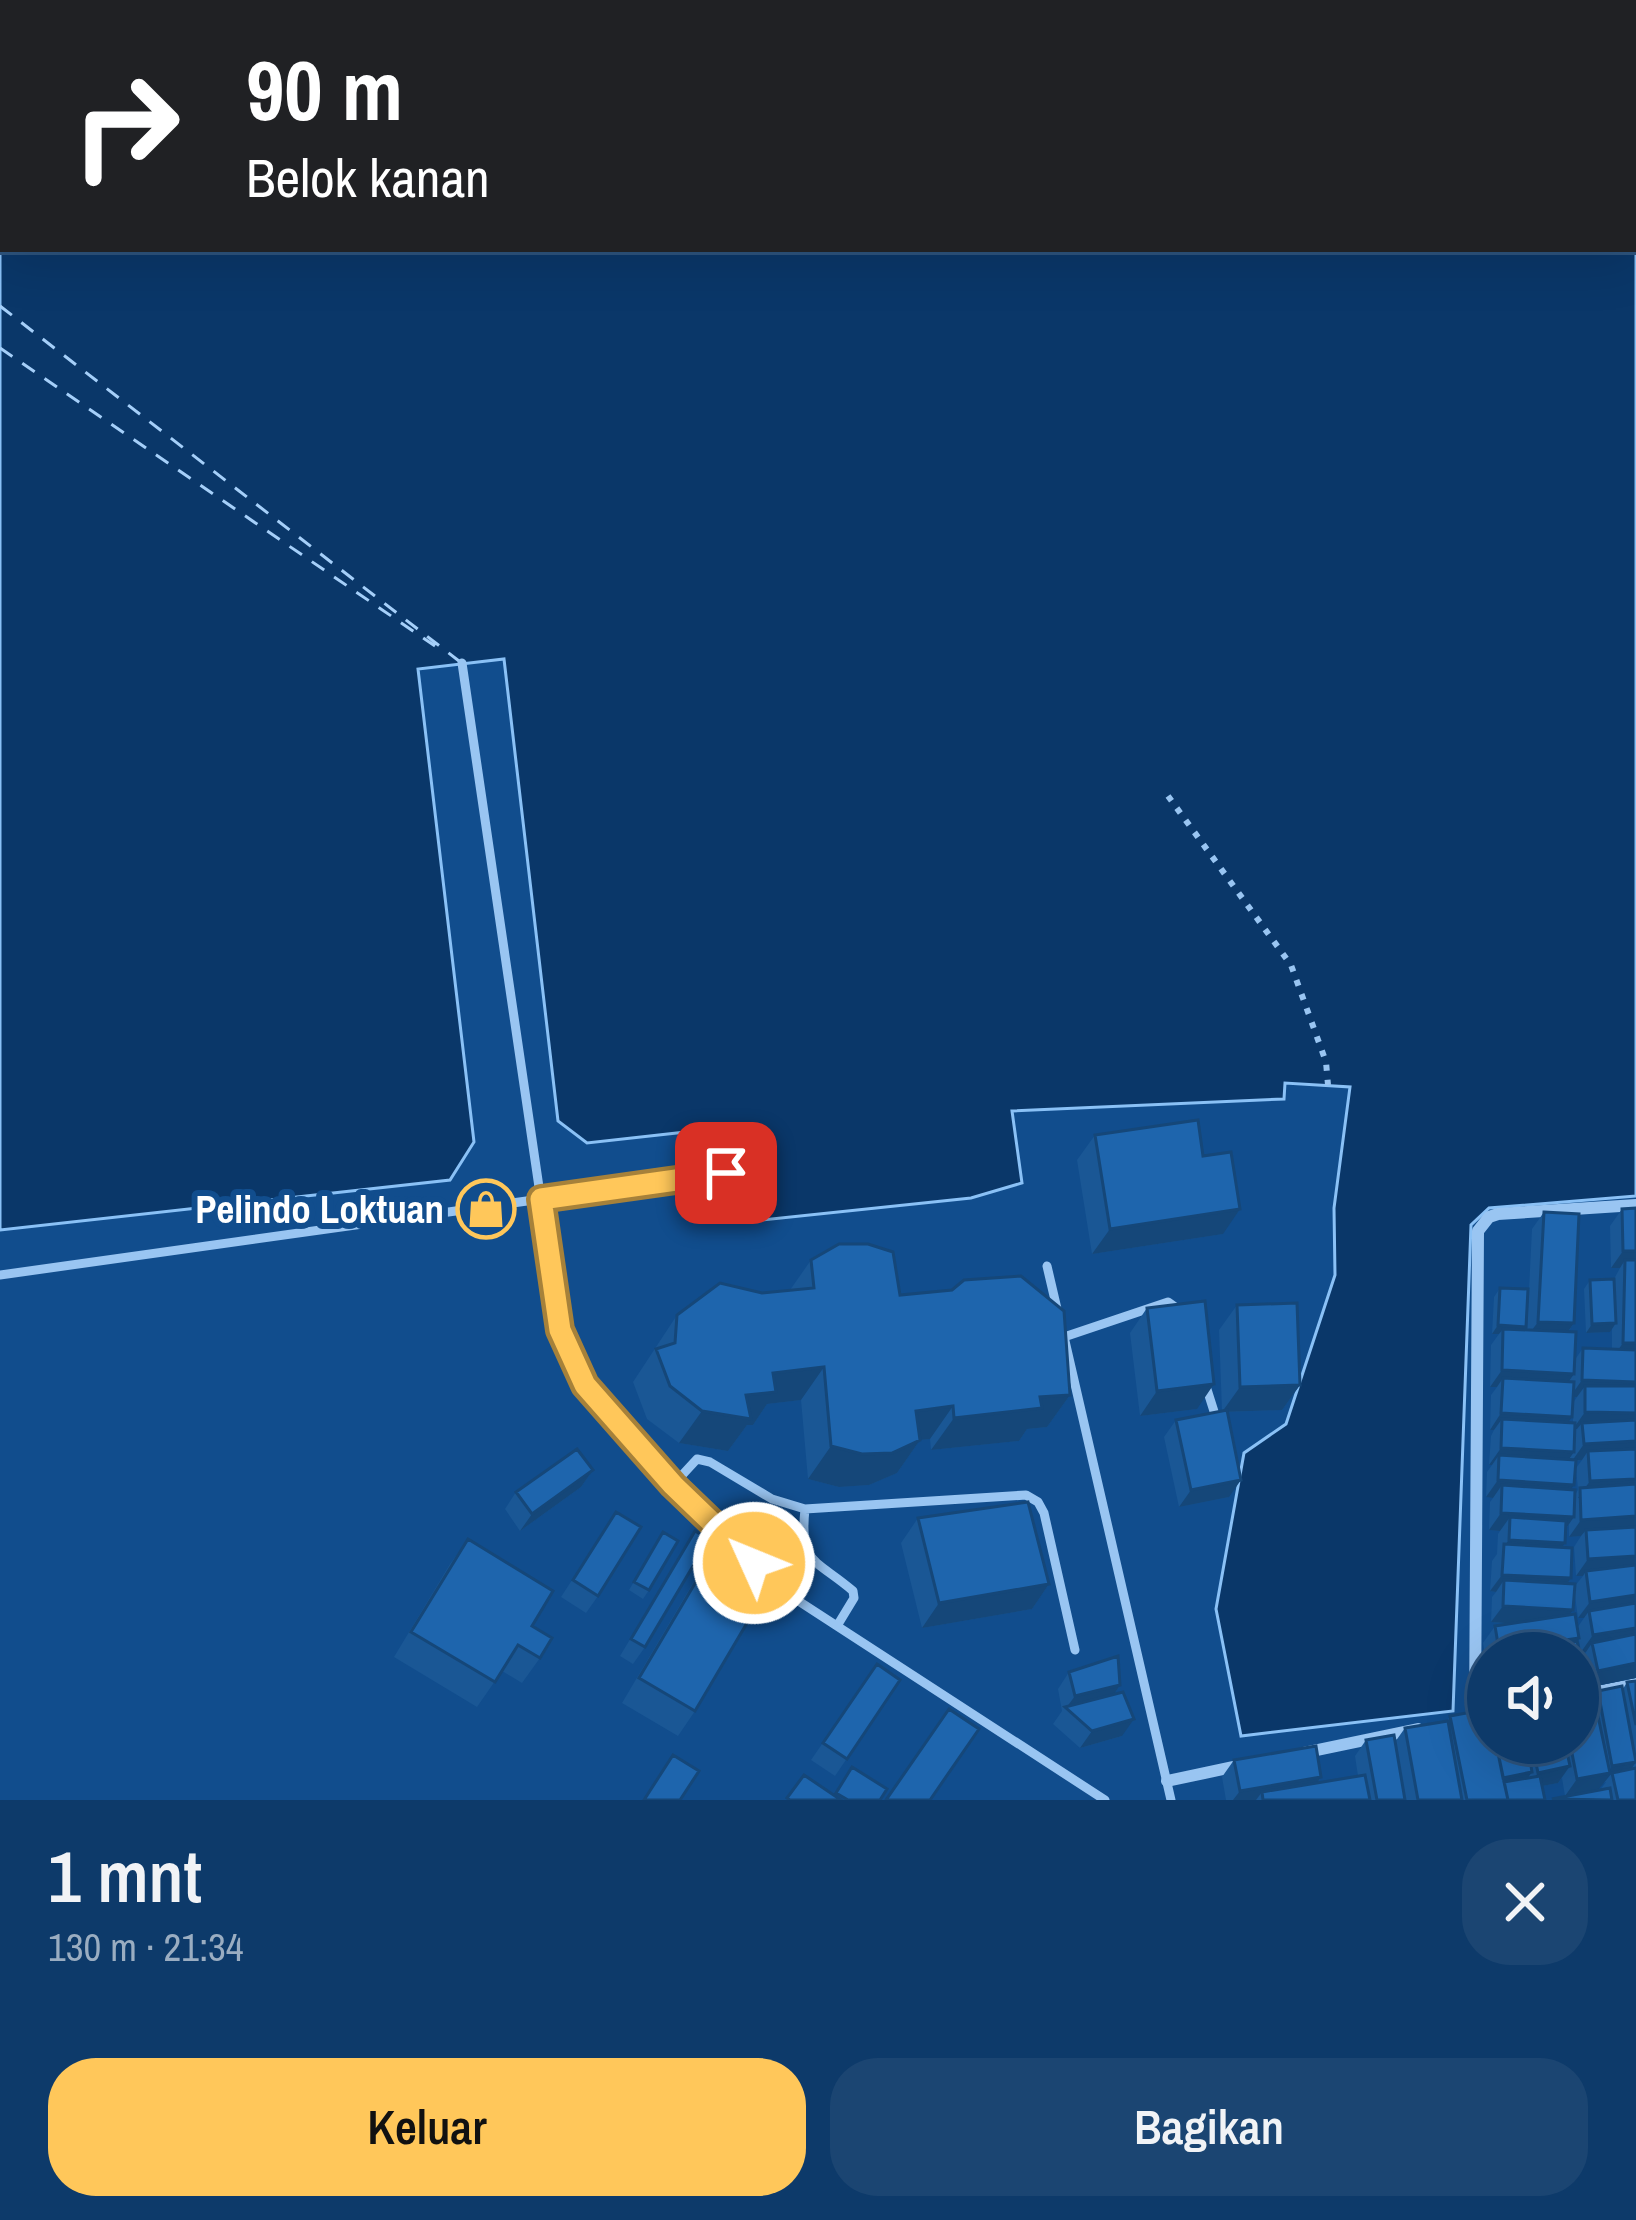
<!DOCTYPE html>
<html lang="id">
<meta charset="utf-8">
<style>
:root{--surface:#0d3a6a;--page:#1b4572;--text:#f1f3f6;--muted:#9aadc1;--line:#2d547e;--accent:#ffc75a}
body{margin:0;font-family:"Archivo Narrow",sans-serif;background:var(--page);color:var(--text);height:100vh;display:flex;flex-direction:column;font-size:45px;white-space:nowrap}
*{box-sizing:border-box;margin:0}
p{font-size:39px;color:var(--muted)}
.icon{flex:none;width:66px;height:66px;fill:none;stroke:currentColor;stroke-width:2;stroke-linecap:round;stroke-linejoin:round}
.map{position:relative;height:1800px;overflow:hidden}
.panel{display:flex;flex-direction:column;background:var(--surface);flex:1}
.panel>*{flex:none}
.top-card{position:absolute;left:0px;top:0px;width:1638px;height:252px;box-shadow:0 12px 48px #0002,0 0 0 3px var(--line);background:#202124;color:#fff;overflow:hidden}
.fabs{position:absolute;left:1467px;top:1632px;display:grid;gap:24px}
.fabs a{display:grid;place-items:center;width:132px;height:132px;border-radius:50%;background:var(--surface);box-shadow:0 12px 48px #0002,0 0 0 3px var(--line);font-size:60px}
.pin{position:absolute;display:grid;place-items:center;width:102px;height:102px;color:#fff;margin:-51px;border-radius:24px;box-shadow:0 6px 18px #0006}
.me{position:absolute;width:132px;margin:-66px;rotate:314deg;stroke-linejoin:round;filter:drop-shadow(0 0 9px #0008)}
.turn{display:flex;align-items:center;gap:42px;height:252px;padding:0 48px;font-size:54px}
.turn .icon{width:156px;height:156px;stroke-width:2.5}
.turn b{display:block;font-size:84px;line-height:102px}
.round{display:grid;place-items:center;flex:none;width:126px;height:126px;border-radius:48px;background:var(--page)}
.head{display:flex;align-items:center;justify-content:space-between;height:204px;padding:0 48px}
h1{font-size:72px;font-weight:600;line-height:90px}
.button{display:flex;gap:24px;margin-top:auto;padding:24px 48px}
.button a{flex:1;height:138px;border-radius:48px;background:var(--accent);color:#111;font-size:48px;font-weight:600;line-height:138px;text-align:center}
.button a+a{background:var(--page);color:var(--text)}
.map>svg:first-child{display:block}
.water{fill:#0a3769;stroke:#8ac1f6;stroke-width:3;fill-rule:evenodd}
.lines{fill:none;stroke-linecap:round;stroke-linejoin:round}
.ferry{stroke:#a5cff9;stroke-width:3;stroke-dasharray:15 12;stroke-linecap:butt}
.path{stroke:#99c5f2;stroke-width:6;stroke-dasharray:6 9;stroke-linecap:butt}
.lane{stroke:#99c5f2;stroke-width:9}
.street{stroke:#99c5f2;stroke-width:12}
.wall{fill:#1a5795;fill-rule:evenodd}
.shaded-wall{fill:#154779}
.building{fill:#1e65ad;stroke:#154779;stroke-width:3}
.route-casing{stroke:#a6813a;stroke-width:30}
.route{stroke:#ffc75a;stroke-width:21}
.labels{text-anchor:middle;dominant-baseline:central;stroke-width:12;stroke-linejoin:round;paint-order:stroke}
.poi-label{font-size:39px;font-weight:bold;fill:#fff;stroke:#114d8d;text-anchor:end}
</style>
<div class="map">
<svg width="1636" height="1800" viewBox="0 0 1636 1800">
<rect width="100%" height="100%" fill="#114d8d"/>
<!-- water -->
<path class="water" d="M0 0H1636V1196L1489 1208 1471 1225 1453 1711 1241 1736 1216 1609 1244 1453 1286 1424 1335 1275 1334 1208 1350 1087 1285 1083 1284 1099 1012 1111 1022 1183 971 1198 761 1220 749 1125 587 1143 558 1121 504 659 418 669 474 1142 450 1180 0 1230ZM3 3H1635V249H3Z"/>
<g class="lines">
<!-- ferry -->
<path class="ferry" d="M0 306 459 661
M0 348 435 646"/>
<!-- path -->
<path class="path" d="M1168 796 1291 965 1326 1062 1328 1085"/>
<!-- lane -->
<path class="lane" d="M462 663 560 1330 585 1385 673 1485 753 1562
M1047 1266 1058 1313
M0 1275 726 1173
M1064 1337 1168 1302 1182 1312
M1065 1341 1171 1800
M1205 1383 1218 1424
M673 1485 697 1459 710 1462 772 1499 805 1509
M765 1574 780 1589 1105 1800
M837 1626 854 1598 853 1591C816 1559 799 1565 805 1509L1026 1495 1038 1502 1044 1513 1075 1650"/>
<!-- street -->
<path class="street" d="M1578 1696 1636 1684
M1475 1717 1478 1231 1489 1217 1498 1214 1636 1205
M1303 1753 1418 1729
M1167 1781 1242 1765"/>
</g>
<!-- wall -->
<path class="wall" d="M1095 1135 1203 1156 1223 1234 1092 1254 1077 1160Z
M1636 1208V1678L1586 1688 1583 1674 1578 1682V1653H1488L1487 1666 1483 1643 1495 1626 1512 1624 1491 1622 1492 1597 1496 1592 1490 1591 1492 1561 1497 1554 1498 1534 1500 1531 1489 1530 1490 1502 1493 1498 1486 1497 1487 1472 1492 1465H1489L1491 1436 1494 1430H1490L1491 1395 1497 1387H1490L1491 1345 1499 1334H1492L1494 1297 1500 1288 1524 1330H1527L1532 1229 1544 1212 1574 1323 1568 1332 1574 1361 1583 1348 1612 1349V1328L1610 1332 1586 1333 1584 1289 1590 1280 1614 1279 1620 1268H1611L1610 1226 1622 1209ZM1573 1397H1577L1573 1403V1423L1568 1422ZM1582 1460 1576 1468 1578 1490 1575 1495 1571 1489 1576 1461ZM1569 1524V1537L1581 1536 1574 1547 1576 1576H1583L1574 1587 1567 1583 1571 1578 1562 1547 1566 1529ZM1574 1589 1578 1618H1584L1577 1628 1569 1615ZM1577 1628 1581 1652H1586L1581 1659 1576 1642Z
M811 1260 900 1295 1070 1395 1047 1427 1027 1429 1019 1441 931 1450 930 1439 920 1440 897 1473 869 1485 839 1487 808 1479 801 1400 767 1404 753 1425H747L728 1451 679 1443 647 1419 633 1382 677 1315 762 1293 790 1290Z
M1237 1305 1300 1385 1282 1410 1227 1412 1229 1497 1179 1507 1164 1437 1176 1420 1222 1411 1219 1330Z
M1147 1308 1197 1409 1140 1416 1130 1333Z
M593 1470 581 1487 520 1531 505 1509 516 1492Z
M616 1512 598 1596 586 1613 561 1597Z
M918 1518 1049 1584 1032 1609 922 1628 901 1543Z
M695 1531 645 1647 633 1664 620 1656Z
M663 1532 649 1590 643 1599 629 1590Z
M468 1539 532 1626 540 1658 522 1683 502 1671 477 1707 394 1657 450 1564Z
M720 1541 695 1711 678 1736 622 1703 703 1566Z
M877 1664 900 1680 835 1776 811 1760Z
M1069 1672 1120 1685 1114 1694 1122 1736 1080 1748 1053 1724 1062 1711 1058 1689Z
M1636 1681V1800H1552L1600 1790 1606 1782 1603 1783 1598 1790 1565 1796 1562 1778 1558 1783 1542 1786 1545 1800H1226L1222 1777 1234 1760 1321 1777 1318 1782 1358 1776 1355 1756 1366 1740 1395 1742 1405 1728 1447 1721 1450 1716 1488 1743H1578L1594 1697 1598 1691 1623 1689 1627 1682Z"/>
<!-- shaded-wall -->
<path class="shaded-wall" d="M1240 1209 1223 1234 1092 1254 1110 1229Z
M1623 1251H1636V1267L1625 1260 1620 1268H1611Z
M1538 1322 1574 1323 1562 1340 1526 1338Z
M1616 1323 1610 1332 1586 1333 1592 1324Z
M1498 1325 1526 1327 1520 1336 1503 1329 1499 1334H1492Z
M1623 1343H1636V1360H1611Z
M824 1367 801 1400 767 1404 753 1425H747L728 1451 679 1443 702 1411 773 1373Z
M1502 1370 1574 1374 1562 1391 1503 1378 1497 1387H1490Z
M1582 1380 1636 1382V1400L1585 1386 1577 1397H1570Z
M1214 1384 1197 1409 1140 1416 1157 1391Z
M1300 1385 1282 1410 1222 1412 1240 1387Z
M1070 1395 1047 1427 1027 1429 1019 1441 931 1450 954 1418 1040 1397Z
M953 1406 930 1439 920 1440 897 1473 869 1485 839 1487 808 1479 831 1446 916 1411Z
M1585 1412 1636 1413V1430L1582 1423 1577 1429H1573Z
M1501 1413 1572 1417 1560 1434 1502 1419 1494 1430H1490Z
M1636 1441V1457L1588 1451 1582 1460 1572 1461 1584 1444Z
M1501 1448 1574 1452 1562 1469 1499 1455 1492 1465H1489Z
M593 1470 581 1487 520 1531 532 1514Z
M1636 1479V1495L1578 1498 1590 1481Z
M1241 1480 1229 1497 1179 1507 1191 1490Z
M1498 1480 1574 1485 1562 1502 1502 1485 1493 1498 1486 1497Z
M1501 1513 1574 1517 1562 1534 1510 1517 1500 1531 1489 1530Z
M1636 1516V1532L1586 1530 1581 1536 1569 1537 1581 1520Z
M1509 1540 1565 1543 1553 1560 1503 1547Z
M1636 1556V1573L1586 1571 1583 1576H1576L1588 1559Z
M1502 1575 1571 1578 1559 1595 1504 1580 1496 1592 1490 1591Z
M1049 1584 1032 1609 922 1628 939 1603Z
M1636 1595V1611H1589L1584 1618H1578L1590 1602Z
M1503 1606 1573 1610 1561 1627 1491 1622Z
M1636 1628V1643H1592L1586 1652H1581L1593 1635Z
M1579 1638 1568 1653H1497L1499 1650Z
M1636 1663V1678L1586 1688 1598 1671Z
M1120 1685 1109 1702 1066 1708 1075 1696Z
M1134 1719 1122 1736 1080 1748 1092 1731Z
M1636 1762 1625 1778 1612 1773 1598 1790 1565 1796 1577 1779 1607 1774 1612 1766Z
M1570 1766 1558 1783 1526 1789 1538 1773Z
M1532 1772 1520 1789 1503 1793V1778Z
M1321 1777 1310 1794 1262 1792 1256 1800H1233L1240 1791Z"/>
<!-- building -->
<path class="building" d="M1198 1120 1203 1156 1231 1152 1240 1209 1110 1229 1095 1135Z
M1636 1208V1251H1623L1622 1209Z
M1544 1212 1579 1214 1574 1323 1538 1322Z
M839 1244H868L893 1252 900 1295 952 1290 964 1280 1021 1276 1064 1311 1070 1395 1040 1397 1042 1408 954 1418 953 1406 916 1411 920 1440 892 1453 862 1454 831 1446 824 1367 773 1373 776 1392 746 1395 751 1419 702 1411 670 1386 656 1349 675 1343 677 1315 720 1283 762 1293 814 1288 811 1260Z
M1625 1260H1636V1343H1623Z
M1614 1279 1616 1323 1592 1324 1590 1280Z
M1500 1288 1528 1289 1526 1327 1498 1325Z
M1205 1301 1214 1384 1157 1391 1147 1308Z
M1297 1303 1300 1385 1240 1387 1237 1305Z
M1503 1329 1576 1332 1574 1374 1502 1370Z
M1583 1348 1636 1350V1382L1582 1380Z
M1503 1378 1574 1382 1572 1417 1501 1413Z
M1585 1386H1636V1413L1585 1412Z
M1227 1410 1241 1480 1191 1490 1176 1420Z
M1502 1419 1575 1423 1574 1452 1501 1448Z
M1636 1420V1441L1584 1444 1582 1423Z
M577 1449 593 1470 532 1514 516 1492Z
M1636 1449V1479L1590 1481 1588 1451Z
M1499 1455 1576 1460 1574 1485 1498 1480Z
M1636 1484V1516L1581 1520 1580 1488Z
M1502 1485 1575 1490 1574 1517 1501 1513Z
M1028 1502 1049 1584 939 1603 918 1518Z
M616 1512 641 1527 598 1596 573 1580Z
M1510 1517 1566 1521 1565 1543 1509 1540Z
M1636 1527V1556L1588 1559 1586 1530Z
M695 1531 709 1539 645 1647 631 1639Z
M663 1532 678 1541 649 1590 634 1582Z
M468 1539 553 1591 532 1626 552 1638 540 1658 518 1645 495 1682 411 1632Z
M720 1541 776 1574 695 1711 639 1678Z
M1504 1544 1572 1548 1571 1578 1502 1575Z
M1636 1565V1595L1590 1602 1586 1571Z
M1504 1580 1575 1584 1573 1610 1503 1606Z
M1636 1603V1628L1593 1635 1589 1611Z
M1575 1614 1579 1638 1499 1650 1495 1626Z
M1636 1634V1663L1598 1671 1592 1643Z
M1577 1641 1584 1673 1578 1674V1653H1521Z
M1118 1656 1120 1685 1075 1696 1069 1672Z
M877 1664 900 1680 847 1759 823 1743Z
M1636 1681V1725L1627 1682Z
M1622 1686 1636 1762 1612 1766 1598 1691Z
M1123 1692 1134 1719 1092 1731 1065 1707Z
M1594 1697 1610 1773 1577 1779 1570 1743H1578V1700Z
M949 1709 979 1729 930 1800H886Z
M1488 1709V1743H1496L1508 1800H1467L1450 1716Z
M1448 1721 1462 1800H1418L1405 1728Z
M1394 1735 1405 1800H1377L1366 1740Z
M1496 1743H1527L1532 1772 1503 1778Z
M1532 1743H1565L1570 1766 1538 1773Z
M1316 1746 1321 1777 1240 1791 1234 1760Z
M673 1755 699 1771 680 1800H644Z
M852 1767 887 1789 880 1800H848L836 1793Z
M1636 1768V1800H1618L1612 1773Z
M804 1775 841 1800H790L787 1798Z
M1365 1775 1370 1800H1263L1262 1792Z
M1540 1776 1545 1800H1508L1504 1782Z
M1610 1788 1612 1800 1552 1799Z"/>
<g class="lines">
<defs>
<path id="route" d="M726 1173 541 1199 560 1330 585 1385 673 1485 754 1563"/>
</defs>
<!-- route casing -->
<use href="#route" class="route-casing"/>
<!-- route -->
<use href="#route" class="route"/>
</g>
<!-- icons -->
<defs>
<symbol id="shop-ring" viewBox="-11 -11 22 22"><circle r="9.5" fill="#114d8d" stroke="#ffc75a" stroke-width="1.5"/><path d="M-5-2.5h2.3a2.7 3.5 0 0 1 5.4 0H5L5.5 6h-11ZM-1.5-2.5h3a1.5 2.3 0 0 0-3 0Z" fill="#ffc75a"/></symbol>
</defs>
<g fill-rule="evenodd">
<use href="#shop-ring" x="453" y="1176" width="66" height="66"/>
</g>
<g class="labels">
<!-- poi labels -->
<g class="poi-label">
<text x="444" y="1209">Pelindo Loktuan</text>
</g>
</g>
</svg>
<div class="fabs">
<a><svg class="icon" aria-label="sound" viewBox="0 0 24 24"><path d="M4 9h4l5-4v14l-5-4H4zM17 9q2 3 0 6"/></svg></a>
</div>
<div class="pin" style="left:726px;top:1173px;background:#d93025"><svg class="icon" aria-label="arrive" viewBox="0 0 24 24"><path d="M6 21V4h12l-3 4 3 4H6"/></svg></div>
<svg class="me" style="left:754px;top:1563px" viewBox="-20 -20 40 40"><circle r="17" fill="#ffc75a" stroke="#fff" stroke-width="3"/><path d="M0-11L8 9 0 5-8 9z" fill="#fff"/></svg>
<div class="top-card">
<div class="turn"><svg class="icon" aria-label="right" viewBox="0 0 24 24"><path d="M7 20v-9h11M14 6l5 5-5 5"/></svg><div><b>90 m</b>Belok kanan</div></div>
</div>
</div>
<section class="panel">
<div class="head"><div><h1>1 mnt</h1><p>130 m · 21:34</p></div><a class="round"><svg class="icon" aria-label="close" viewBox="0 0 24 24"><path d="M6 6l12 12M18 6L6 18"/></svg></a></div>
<div class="button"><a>Keluar</a><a>Bagikan</a></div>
</section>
